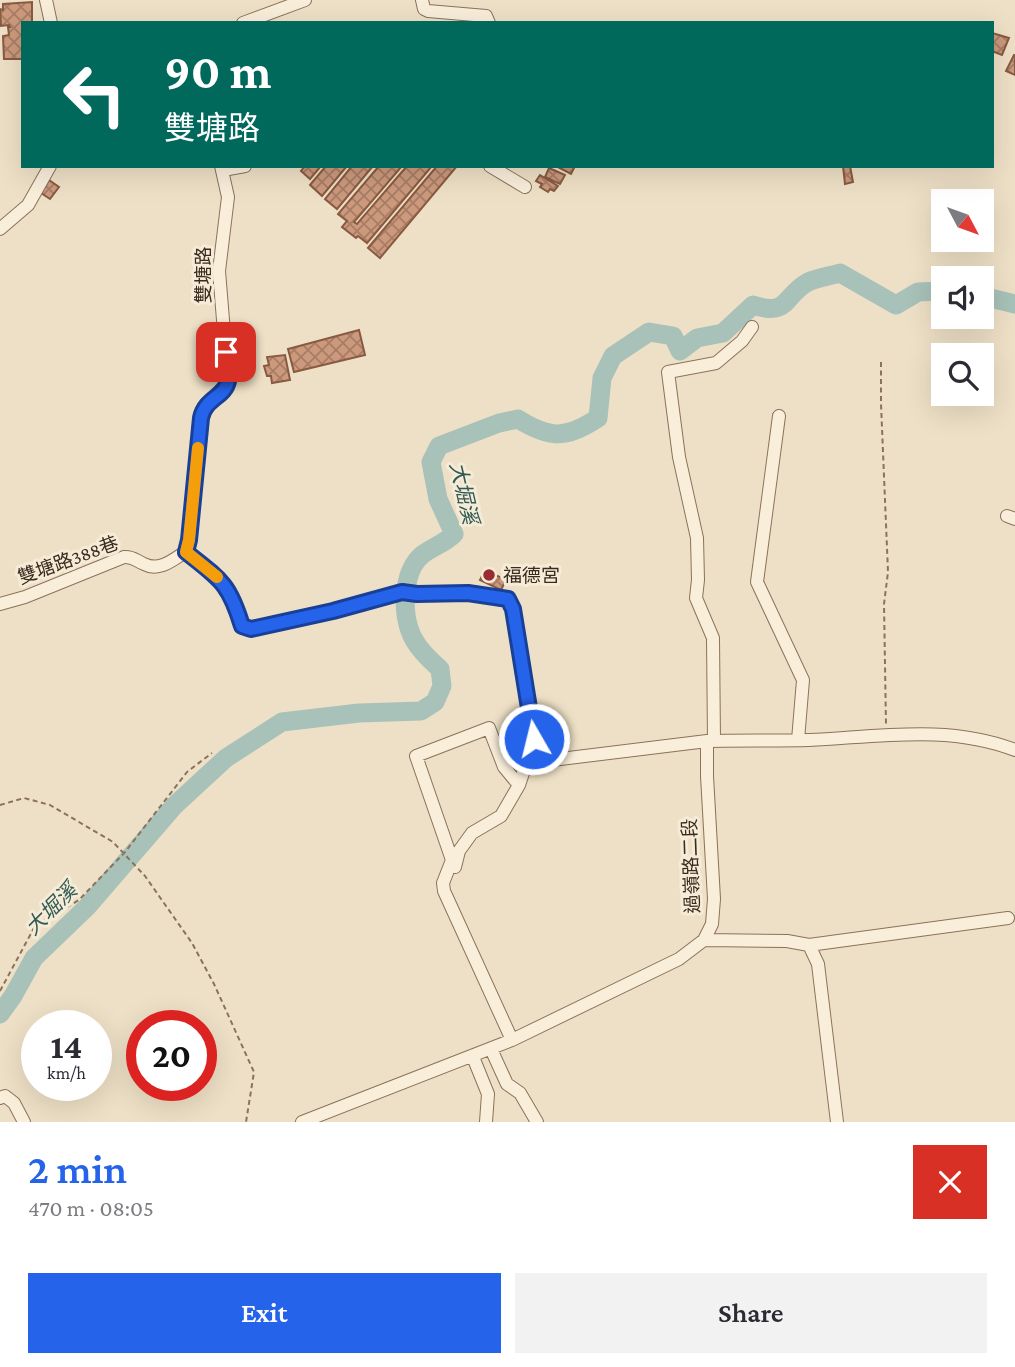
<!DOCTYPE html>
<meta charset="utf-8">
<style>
:root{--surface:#fff;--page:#f2f2f3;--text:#2b2b33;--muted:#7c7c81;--accent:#2563eb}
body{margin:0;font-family:"Crimson Pro","Noto Sans TC",serif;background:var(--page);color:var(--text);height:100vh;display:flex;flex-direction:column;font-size:26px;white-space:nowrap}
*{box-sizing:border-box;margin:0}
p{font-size:23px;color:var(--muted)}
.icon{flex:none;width:38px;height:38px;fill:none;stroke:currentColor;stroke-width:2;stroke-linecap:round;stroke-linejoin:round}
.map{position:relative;height:1122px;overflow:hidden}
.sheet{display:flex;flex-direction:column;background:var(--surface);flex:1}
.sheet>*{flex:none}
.hud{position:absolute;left:21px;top:21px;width:973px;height:147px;border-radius:0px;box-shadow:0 7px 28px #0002;background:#00695c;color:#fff;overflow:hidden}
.needle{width:46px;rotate:131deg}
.controls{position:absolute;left:931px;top:189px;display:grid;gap:14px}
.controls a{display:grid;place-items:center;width:63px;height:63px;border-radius:0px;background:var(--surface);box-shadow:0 7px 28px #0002;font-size:35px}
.speed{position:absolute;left:21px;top:1010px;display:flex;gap:14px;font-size:35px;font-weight:700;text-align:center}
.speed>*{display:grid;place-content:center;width:91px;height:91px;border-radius:50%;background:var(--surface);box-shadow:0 7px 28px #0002;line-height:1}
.speed small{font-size:18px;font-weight:400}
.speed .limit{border:10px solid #d22;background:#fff;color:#111}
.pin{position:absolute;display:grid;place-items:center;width:60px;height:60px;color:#fff;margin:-30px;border-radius:14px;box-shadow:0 4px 10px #0006}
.me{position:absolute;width:77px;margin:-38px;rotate:352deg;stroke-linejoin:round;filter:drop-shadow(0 0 5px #0008)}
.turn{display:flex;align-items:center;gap:24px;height:147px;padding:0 28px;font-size:32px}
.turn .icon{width:91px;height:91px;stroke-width:2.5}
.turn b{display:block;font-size:49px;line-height:60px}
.round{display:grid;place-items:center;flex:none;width:74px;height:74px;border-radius:0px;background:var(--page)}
.overview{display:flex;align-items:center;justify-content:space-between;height:119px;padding:0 28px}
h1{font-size:42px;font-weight:600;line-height:52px;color:var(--accent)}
.primary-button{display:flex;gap:14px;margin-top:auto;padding:14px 28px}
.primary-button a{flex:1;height:80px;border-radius:0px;background:var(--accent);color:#fff;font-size:28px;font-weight:600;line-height:80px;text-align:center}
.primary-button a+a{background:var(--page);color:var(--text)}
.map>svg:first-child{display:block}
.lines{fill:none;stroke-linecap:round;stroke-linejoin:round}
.river{stroke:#a8c2b9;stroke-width:19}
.building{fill:url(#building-cross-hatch);stroke:#895a41;stroke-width:2}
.minor-casing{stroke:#8a725c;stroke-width:14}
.path{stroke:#8a725c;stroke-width:2;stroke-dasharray:5 3.5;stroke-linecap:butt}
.minor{stroke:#f9eeda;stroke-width:12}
.route-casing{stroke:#184099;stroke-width:18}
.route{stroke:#2563eb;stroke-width:12}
.slow{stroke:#f59e0b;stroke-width:12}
.poi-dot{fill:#992c33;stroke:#f6ebd6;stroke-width:2.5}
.labels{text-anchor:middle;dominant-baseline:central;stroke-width:6;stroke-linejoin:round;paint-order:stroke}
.street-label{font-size:19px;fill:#3a2b1f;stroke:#f6ebd6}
.poi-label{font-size:19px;fill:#3a2b1f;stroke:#f6ebd6;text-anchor:start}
.water-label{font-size:21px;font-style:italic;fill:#2f5a55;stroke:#f6ebd6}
</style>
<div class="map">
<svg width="1015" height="1122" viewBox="0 0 1015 1122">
<defs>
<pattern id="building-cross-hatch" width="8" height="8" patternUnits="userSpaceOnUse" patternTransform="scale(1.75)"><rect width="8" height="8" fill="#cc997c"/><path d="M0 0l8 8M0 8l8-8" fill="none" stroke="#a77d65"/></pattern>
</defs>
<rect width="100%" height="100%" fill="#eee0c6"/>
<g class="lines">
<!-- river -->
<path class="river" d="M982 296 1015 304
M0 1014 13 996 34 958 87 907 174 806 226 758 282 722 359 713 421 711 435 702 442 686 440 669C429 659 415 646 410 631 402 609 403 571 422 555 432 547 444 544 454 534L438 499 431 462 439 446 499 423 518 419C550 439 566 439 598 418L602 378 613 356 649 332 673 336 680 351 697 338 723 333 753 305C789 317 783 296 808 282 817 278 830 276 840 273L896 305 918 292 943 291"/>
</g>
<!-- building -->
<path class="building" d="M32 2V23H23V59H4L3 36 9 35 8 27H10L9 25 1 26 0 9 3 10V4Z
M992 33 1009 38 1002 55 992 51Z
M1014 55H1015V75L1006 71Z
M305 166H321L310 179 301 171Z
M326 166H347L322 196 310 185Z
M352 166H373L337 209 325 199Z
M379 166H402L354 222 357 224 407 166H432L367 243 358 236 356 238 342 227 347 221 338 214Z
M437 166H457L380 258 368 248Z
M556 166H575L571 174Z
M843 166H850L853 182 845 184Z
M549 168 565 175 560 184 545 177Z
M540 175 558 186 554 191 550 189 548 192 540 187 542 184 536 181Z
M49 180 59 187 50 199 41 193Z
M359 330 365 355 294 372 288 349Z
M285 355 290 380 272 383 271 376H267L264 366 269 365 267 357Z
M485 570 506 580 501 590 480 580Z"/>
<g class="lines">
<defs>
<path id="minor" d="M46 0 51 23
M422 0 424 9 428 11 486 16 489 23
M243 23 305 0
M221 166 228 197 219 271 228 381C223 395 209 398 202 411L189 540 185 552C220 579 229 583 242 626L246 629 333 611 402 592 417 594 469 593 508 599 513 609 531 711 536 762
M490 166 525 187
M223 170 245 166
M0 229 28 205 50 166
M779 416 757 582 803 680 798 740
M1007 516 1015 519
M0 604 25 597 124 557C133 556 136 561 144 564 159 572 173 560 185 552
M714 741 713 638 696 598 698 580 697 538 679 457 668 372 716 363 742 341 752 327
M455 867 459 851 472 833 501 816 519 785 524 770 536 762 707 741
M704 940 787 941 809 945 818 964 837 1122
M809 945 1008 918
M512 1040 444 891 443 883 452 860 416 756 489 728 504 767 519 785
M491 1049 507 1084 520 1093 537 1122
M473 1057 488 1094 486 1122
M0 1098 5 1096 14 1103 24 1122
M302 1122 512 1040 679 959 704 940 712 924 714 899 707 776V741C741 740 775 741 809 740 877 737 949 724 1015 750"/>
</defs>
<!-- minor casing -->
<use href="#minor" class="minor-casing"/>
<!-- path -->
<path class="path" d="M881 362V404L888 572 884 604 886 725
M0 805 24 798 50 805 113 842 145 876 192 943 214 984 254 1072 246 1122
M0 991 35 926 79 900 125 852 187 772 212 753"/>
<!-- minor -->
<use href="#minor" class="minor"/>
</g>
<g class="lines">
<defs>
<path id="route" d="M226 352C227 361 230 372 228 381 225 397 205 398 201 418L189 540 186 552C220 579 229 583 242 626L251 629 333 611 402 592 417 594 468 593 508 599 513 609 534 739"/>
</defs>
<!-- route casing -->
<use href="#route" class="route-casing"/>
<!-- route -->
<use href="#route" class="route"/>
<!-- slow -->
<path class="slow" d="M198 448 189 540 186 552 217 577"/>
</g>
<!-- markers -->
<circle class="poi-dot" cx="489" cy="575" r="7"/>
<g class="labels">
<!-- street labels -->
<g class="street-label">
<text transform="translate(203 275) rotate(-90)">雙塘路</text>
<text transform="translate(68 560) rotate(-20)">雙塘路388巷</text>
<text transform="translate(691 866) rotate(-92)">過嶺路二段</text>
</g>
<!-- poi labels -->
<g class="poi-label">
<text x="503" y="575">福德宮</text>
</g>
<!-- water labels -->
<g class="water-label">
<text transform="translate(464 493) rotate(77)">大堀溪</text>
<text transform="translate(51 909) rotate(-45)">大堀溪</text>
</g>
</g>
</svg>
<div class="controls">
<a><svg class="needle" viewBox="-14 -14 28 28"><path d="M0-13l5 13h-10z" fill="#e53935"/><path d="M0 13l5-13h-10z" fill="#7c7c81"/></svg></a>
<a><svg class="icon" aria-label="sound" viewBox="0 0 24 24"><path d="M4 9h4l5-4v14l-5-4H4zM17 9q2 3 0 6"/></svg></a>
<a><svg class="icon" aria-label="search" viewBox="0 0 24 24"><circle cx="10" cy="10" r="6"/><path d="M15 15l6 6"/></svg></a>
</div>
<div class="speed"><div>14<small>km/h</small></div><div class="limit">20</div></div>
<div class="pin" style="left:226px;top:352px;background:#d93025"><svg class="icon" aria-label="arrive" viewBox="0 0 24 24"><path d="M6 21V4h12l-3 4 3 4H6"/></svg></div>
<svg class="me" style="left:534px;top:739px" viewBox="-20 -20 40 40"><circle r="17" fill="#2563eb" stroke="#fff" stroke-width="3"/><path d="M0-11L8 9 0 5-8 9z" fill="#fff"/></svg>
<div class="hud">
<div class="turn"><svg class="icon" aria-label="left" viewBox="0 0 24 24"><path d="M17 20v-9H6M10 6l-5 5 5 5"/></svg><div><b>90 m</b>雙塘路</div></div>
</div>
</div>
<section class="sheet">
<div class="overview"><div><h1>2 min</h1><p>470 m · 08:05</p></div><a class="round" style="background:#d93025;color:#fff"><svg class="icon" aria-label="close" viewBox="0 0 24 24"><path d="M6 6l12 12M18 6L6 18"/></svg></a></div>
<div class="primary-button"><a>Exit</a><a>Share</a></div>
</section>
